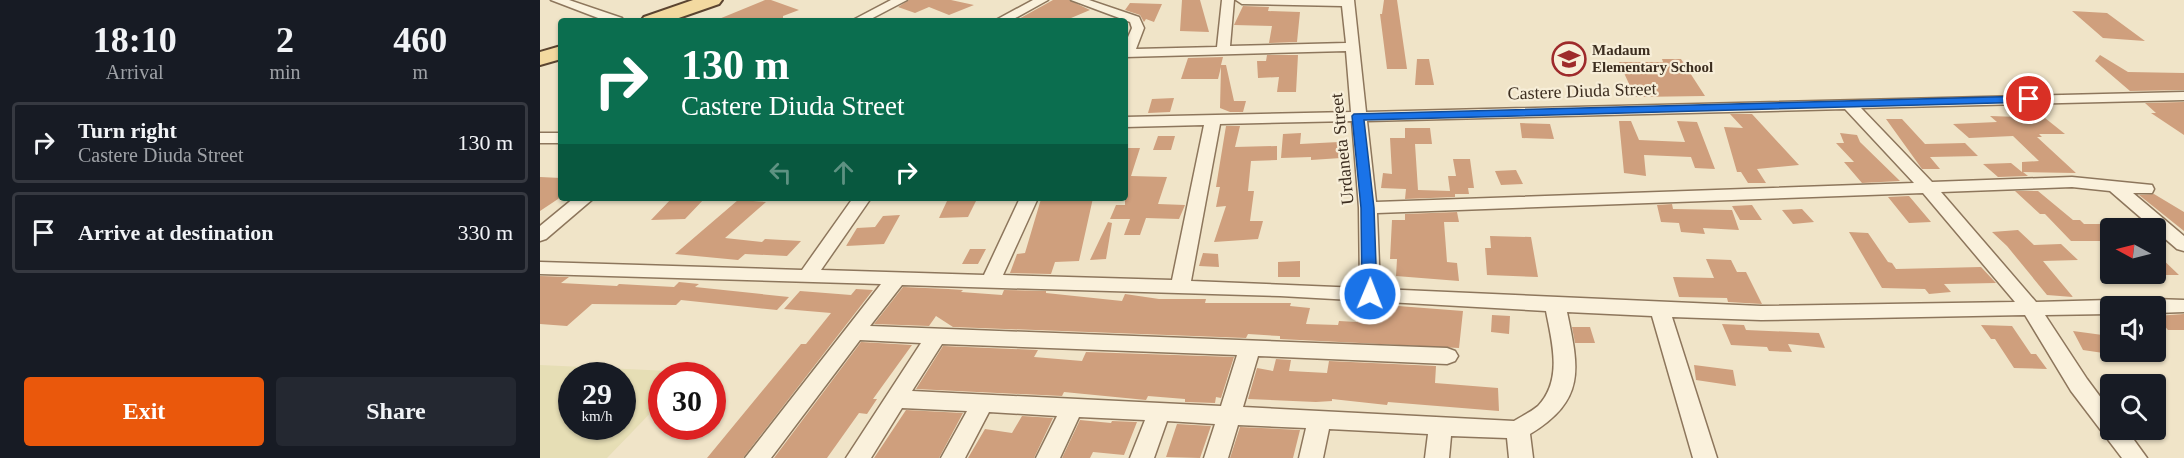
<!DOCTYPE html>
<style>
:root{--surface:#171b24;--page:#242831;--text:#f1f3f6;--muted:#9ea1a6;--line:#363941;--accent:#ea580c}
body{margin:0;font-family:Georgia,serif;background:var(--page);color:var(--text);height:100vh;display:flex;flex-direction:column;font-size:22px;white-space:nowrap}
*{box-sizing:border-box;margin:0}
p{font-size:20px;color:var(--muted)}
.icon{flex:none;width:33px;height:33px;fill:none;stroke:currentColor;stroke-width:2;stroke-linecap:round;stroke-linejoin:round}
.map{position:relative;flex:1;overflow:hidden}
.drawer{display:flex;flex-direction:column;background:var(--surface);width:540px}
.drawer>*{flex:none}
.top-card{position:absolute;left:18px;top:18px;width:570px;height:183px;border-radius:6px;box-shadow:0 2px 4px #0004;background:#0b6e4f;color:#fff;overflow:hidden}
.needle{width:39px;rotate:277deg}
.tools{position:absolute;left:1560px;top:218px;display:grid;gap:12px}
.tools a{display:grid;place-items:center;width:66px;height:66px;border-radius:6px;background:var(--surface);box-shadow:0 2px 4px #0004;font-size:30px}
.speed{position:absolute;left:18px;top:362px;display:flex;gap:12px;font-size:30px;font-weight:700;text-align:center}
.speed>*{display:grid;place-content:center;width:78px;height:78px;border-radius:50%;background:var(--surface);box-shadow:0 2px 4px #0004;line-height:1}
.speed small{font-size:15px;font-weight:400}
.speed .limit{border:9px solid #d22;background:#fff;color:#111}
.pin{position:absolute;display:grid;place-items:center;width:51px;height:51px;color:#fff;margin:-26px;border:3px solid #fff;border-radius:50%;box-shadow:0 2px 6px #0007}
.me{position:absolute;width:66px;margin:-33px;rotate:1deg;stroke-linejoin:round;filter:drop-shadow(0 0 4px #0008)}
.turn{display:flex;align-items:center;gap:21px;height:126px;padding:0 24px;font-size:27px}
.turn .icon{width:78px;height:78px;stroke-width:2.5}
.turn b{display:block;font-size:42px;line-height:51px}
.lanes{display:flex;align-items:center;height:57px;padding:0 24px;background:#0003;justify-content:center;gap:30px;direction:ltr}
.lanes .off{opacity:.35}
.eta{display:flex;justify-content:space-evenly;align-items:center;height:102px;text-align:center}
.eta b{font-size:36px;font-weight:800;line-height:42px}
.button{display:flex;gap:12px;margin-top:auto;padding:12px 24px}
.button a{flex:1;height:69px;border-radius:6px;background:var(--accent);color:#fff;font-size:24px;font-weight:800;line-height:69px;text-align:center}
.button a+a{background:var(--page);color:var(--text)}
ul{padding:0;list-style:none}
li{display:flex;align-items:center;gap:18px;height:81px;margin:0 12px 9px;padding:0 12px;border:3px solid var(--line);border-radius:6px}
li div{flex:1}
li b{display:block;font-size:22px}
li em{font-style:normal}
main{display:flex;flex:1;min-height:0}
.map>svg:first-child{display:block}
.farmland{fill:#e6deb5;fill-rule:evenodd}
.building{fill:#cf9f7d}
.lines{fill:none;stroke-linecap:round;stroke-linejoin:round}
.street-casing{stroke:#8d765c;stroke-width:3}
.primary-casing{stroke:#5b4430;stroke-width:4}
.street{fill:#faf1dc;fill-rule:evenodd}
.primary{fill:#f3d9a0;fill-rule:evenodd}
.route{fill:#1a73e8;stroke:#114b97;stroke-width:1.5}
.labels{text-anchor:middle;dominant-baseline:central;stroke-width:4.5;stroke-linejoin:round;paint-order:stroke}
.far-poi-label{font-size:15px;font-weight:bold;fill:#3d2e20;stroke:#f7eed8;text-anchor:start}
.street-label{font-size:18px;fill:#3d2e20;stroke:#f7eed8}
</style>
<main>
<section class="drawer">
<div class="eta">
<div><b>18:10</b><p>Arrival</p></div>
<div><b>2</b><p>min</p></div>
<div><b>460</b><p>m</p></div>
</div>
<ul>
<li><svg class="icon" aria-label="right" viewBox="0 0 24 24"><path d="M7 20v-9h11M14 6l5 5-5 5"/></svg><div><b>Turn right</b><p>Castere Diuda Street</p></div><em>130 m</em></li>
<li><svg class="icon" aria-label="arrive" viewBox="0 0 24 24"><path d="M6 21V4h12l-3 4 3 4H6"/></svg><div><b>Arrive at destination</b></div><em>330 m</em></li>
</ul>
<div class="button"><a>Exit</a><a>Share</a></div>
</section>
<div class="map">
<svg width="1644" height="458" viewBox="0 0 1644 458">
<rect width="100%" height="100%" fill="#f0e4c8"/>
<!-- farmland -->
<path class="farmland" d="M0 365 151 372 148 375H122L121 402 67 458H0ZM32 375H82V426H32Z"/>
<!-- building -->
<path class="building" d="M225 0H231L259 10 243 16V21H174Z
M369 0H411L434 5 409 15 389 7 375 13 358 7Z
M513 0H529L550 10 524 21H475Z
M642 0H660L669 32 640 31Z
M844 0H857L867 69H847L840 14H842Z
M590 3 622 4 614 22 606 19 604 22 600 15 585 10Z
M703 6 729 7 728 11 760 12 757 42 729 43 732 26 694 25Z
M1532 11 1567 13 1605 41 1563 38Z
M727 55H758L756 92H737L739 77 718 78 717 61H726Z
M1560 55 1588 72 1644 73V90L1590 91 1555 61Z
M683 57 681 65H686L694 101H706L703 112H690L680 108 681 67 678 79H641L648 58Z
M877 59H889L894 85H875Z
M1122 59H1141L1165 96 1095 97 1079 62H1123Z
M634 98 630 112 608 113 612 99Z
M1644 102V135L1611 113H1616L1605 103Z
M1190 114H1212L1259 165 1217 169 1226 183H1208L1201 172H1197L1184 127 1203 128Z
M1450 116 1505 118 1525 134H1499L1502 137H1497L1536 173 1483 172 1488 176 1458 177 1443 164 1471 163 1482 172V162L1499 161 1473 136 1429 138 1413 124 1457 122Z
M1346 119H1362L1385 144 1425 143 1438 156 1390 157 1400 169H1382Z
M1079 121H1091L1099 140 1145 142 1137 121 1157 122 1175 169 1155 168 1151 157 1104 155 1106 176 1084 173Z
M980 123 1010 124 1014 139 982 138Z
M686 126H700L695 147 737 146V160L711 161 708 191H714L710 221H723L718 239 674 242 686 206 676 207 680 187H676Z
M865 128H890L892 144H875L878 190 910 191 908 176H916L913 159H930L934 188H928L929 194H915V197L865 199 866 189 841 188 843 173 852 174 850 138H865Z
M761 133 760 144 799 142 801 158 771 160V157L741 158 743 134Z
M1300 133 1317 135 1320 142 1360 181 1322 183 1304 162H1314L1296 143H1304Z
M618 136H635L631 150H613Z
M585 148H600L591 176 627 177 618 204 645 205 639 219 606 218 600 235H584L590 219H570L576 205H585Z
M976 170 983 184 961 185 955 171Z
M0 177 21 178V197L0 211Z
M1475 191H1498L1533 220H1540L1544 224H1560L1570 234V241H1531L1505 214H1500Z
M1614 194 1644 212V231L1599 195Z
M1369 196 1391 222 1369 223 1348 197Z
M132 198H165L145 219 111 220Z
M553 198 539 261 515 262 511 274 470 273 477 254 485 253 501 199Z
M198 200 226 202 185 238 222 242 225 239 261 241 247 256 205 254 198 260 135 254Z
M407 201H436L428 217 399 218Z
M1132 204 1133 209 1192 210 1199 230 1163 228 1165 234 1141 232 1139 223 1121 222 1117 205Z
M1212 205 1222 220H1200L1192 206Z
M1262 209 1274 222 1253 224 1242 210Z
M917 212 919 222H904L907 262 917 263 919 281 856 276 857 259H850L852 220H865V214Z
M360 215 344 244 306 246 317 228 335 227 343 216Z
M568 222 572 223 566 259 550 260Z
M1478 230 1494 245 1521 244 1538 260 1503 261 1533 297 1507 295 1467 246 1452 232Z
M1309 232 1328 233 1348 262 1352 263 1356 269 1441 267 1456 283 1404 284 1411 292 1389 294 1385 289 1342 288Z
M950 236 991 237 998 277 947 275 945 248H951Z
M430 249H446L438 264H422Z
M663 253 678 254 679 267 659 266Z
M1616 253 1639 275H1620L1616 271Z
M1166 259 1191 260 1197 272H1206L1222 304 1188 302 1187 298 1139 297 1133 277 1174 278Z
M760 261V277H738V262Z
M0 276 29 277 21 283 77 286 79 284 134 287 139 282 159 284 155 287 249 297 237 310 141 300 136 305 52 304 27 326 0 324Z
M363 287 408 289 423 290 421 292 462 295 464 290 506 291V293L582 301 585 294 619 299H666L665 303H751L750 306 770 308 766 324 798 325 799 321 817 322 819 303 923 311 919 348 740 339V336L708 334 706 338 413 327 396 316 389 326 334 324Z
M316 289 333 290 203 458H167L261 344H266L291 313 244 309 260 291 311 295Z
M1644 314V330H1628L1616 316Z
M952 315 970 316 969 334 951 332Z
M1182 324 1204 325 1206 330 1279 333 1285 348 1248 344 1252 352 1229 351 1227 347 1191 345Z
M1441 325 1472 326 1491 354H1496L1507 369 1474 368 1455 339H1451Z
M1032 327H1050L1055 343H1035Z
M1533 331 1570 336V354L1543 350Z
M321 342 372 345 333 399H337L327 414 319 413 287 458H234Z
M403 346 498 350 494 357 542 361 546 352 694 357 681 398 676 397 675 403 645 402V399L608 396 606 400 524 392 522 396 376 389Z
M736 359 751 360 749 371 787 373 789 361 896 366 895 383 958 388 959 411 848 402 847 405 792 399V401L776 402 708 399 717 368 733 371Z
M1154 365 1193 370 1196 386 1156 380Z
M366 410 423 413 399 458H334Z
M482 416 513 418 494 458H428L445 429 472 433Z
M540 420 571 423 572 421 597 422 584 455 553 452 550 458H522Z
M637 424 671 426 660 458 626 457Z
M700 427 760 430 753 458H690Z"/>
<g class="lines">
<defs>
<path id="street" d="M11 0H29L82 18 84 21H66Z
M351 0H367L327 21H311Z
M493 0H508L470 21H454Z
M531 0H549L599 17 604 28 596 49 677 47 682 0H694L690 46 806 43 802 6 702 4 696 0H814L826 112 1644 92V100L1321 108 1392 182 1532 177 1612 185 1614 189 1612 193H1593L1644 236V251L1637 249 1570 191 1532 187 1401 192 1496 302 1570 300 1577 302 1579 306H1570V314L1505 315 1547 379 1570 410V429H1586L1607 458H1582L1531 391 1485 315 1221 320 1132 317 1177 458H1153L1112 316 1027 312C1039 369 1046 400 990 434L993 458H969L967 438 911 436 909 458H885L888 434 789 429 783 458H759L766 428 698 425 688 458H664L675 424 627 421 614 458H590L605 420 539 417 520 458H496L517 416 449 412 425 458H401L427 411 362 408 331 458H306L381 343 320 340 231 458H205L341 284 0 274V262L262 270 313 198H331L281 270 444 275 480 198H498L463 275 632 280 664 125 585 127V117L811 112 806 51 585 57V44L592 28 590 22ZM1305 109 1374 183 836 202 827 121ZM812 121 819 208 820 288 651 281 680 124ZM1383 193 1475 302 1221 306 840 289 837 213ZM362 285 740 296 1006 311C1012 342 1023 380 998 406 991 412 982 416 974 421L703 407 718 356 907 364 915 361 918 356 915 351 907 348 330 326ZM402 344 697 355 681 406 372 391Z
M0 133H21V143H0Z
M34 198H54L6 239 0 241V226Z
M1614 299 1644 300V312L1616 313V306H1604L1607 301Z"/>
<path id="primary" d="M153 0H182L179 4 130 21H101L104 17Z
M21 46V59L0 65V52Z"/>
</defs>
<!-- street casing -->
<use href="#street" class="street-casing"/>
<!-- primary casing -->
<use href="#primary" class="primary-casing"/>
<!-- street -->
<use href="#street" class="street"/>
<!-- primary -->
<use href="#primary" class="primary"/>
</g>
<!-- route -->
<path class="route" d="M1489 96 1493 97V102L824 120 834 208 837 294 830 298 822 294 821 208 812 116 814 114Z"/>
<!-- icons -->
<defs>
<symbol id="school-ring" viewBox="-11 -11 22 22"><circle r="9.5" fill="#f7eed8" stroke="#9e2a2b" stroke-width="1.5"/><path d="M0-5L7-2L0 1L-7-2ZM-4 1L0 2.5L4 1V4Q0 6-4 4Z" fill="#9e2a2b"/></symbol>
</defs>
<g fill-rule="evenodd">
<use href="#school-ring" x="1010" y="40" width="38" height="38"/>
</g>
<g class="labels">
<!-- far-poi labels -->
<g class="far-poi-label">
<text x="1052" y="50">Madaum<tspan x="1052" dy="17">Elementary School</tspan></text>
</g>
<!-- street labels -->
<g class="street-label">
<text transform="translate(1042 91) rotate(-2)">Castere Diuda Street</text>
<text transform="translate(802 149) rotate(-96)">Urdaneta Street</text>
</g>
</g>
</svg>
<div class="tools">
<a><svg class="needle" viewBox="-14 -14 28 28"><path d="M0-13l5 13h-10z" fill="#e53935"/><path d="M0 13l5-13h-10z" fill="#9ea1a6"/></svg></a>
<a><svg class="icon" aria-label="sound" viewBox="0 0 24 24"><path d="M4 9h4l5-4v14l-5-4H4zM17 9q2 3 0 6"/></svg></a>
<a><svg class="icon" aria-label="search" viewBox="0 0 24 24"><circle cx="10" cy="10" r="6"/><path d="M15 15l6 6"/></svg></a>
</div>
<div class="speed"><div>29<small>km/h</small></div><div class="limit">30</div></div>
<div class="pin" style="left:1489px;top:99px;background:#d93025"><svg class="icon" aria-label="arrive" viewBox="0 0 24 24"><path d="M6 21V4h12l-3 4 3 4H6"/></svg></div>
<svg class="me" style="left:830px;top:294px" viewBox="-20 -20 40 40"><circle r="17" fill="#1a73e8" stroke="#fff" stroke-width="3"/><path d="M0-11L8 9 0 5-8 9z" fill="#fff"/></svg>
<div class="top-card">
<div class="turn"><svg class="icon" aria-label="right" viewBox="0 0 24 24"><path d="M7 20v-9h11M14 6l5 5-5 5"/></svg><div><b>130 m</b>Castere Diuda Street</div></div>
<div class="lanes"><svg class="icon off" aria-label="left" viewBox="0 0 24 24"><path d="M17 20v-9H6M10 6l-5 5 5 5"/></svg><svg class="icon off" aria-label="ahead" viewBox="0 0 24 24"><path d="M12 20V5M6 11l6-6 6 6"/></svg><svg class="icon" aria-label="right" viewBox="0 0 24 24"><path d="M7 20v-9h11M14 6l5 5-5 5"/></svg></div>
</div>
</div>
</main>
